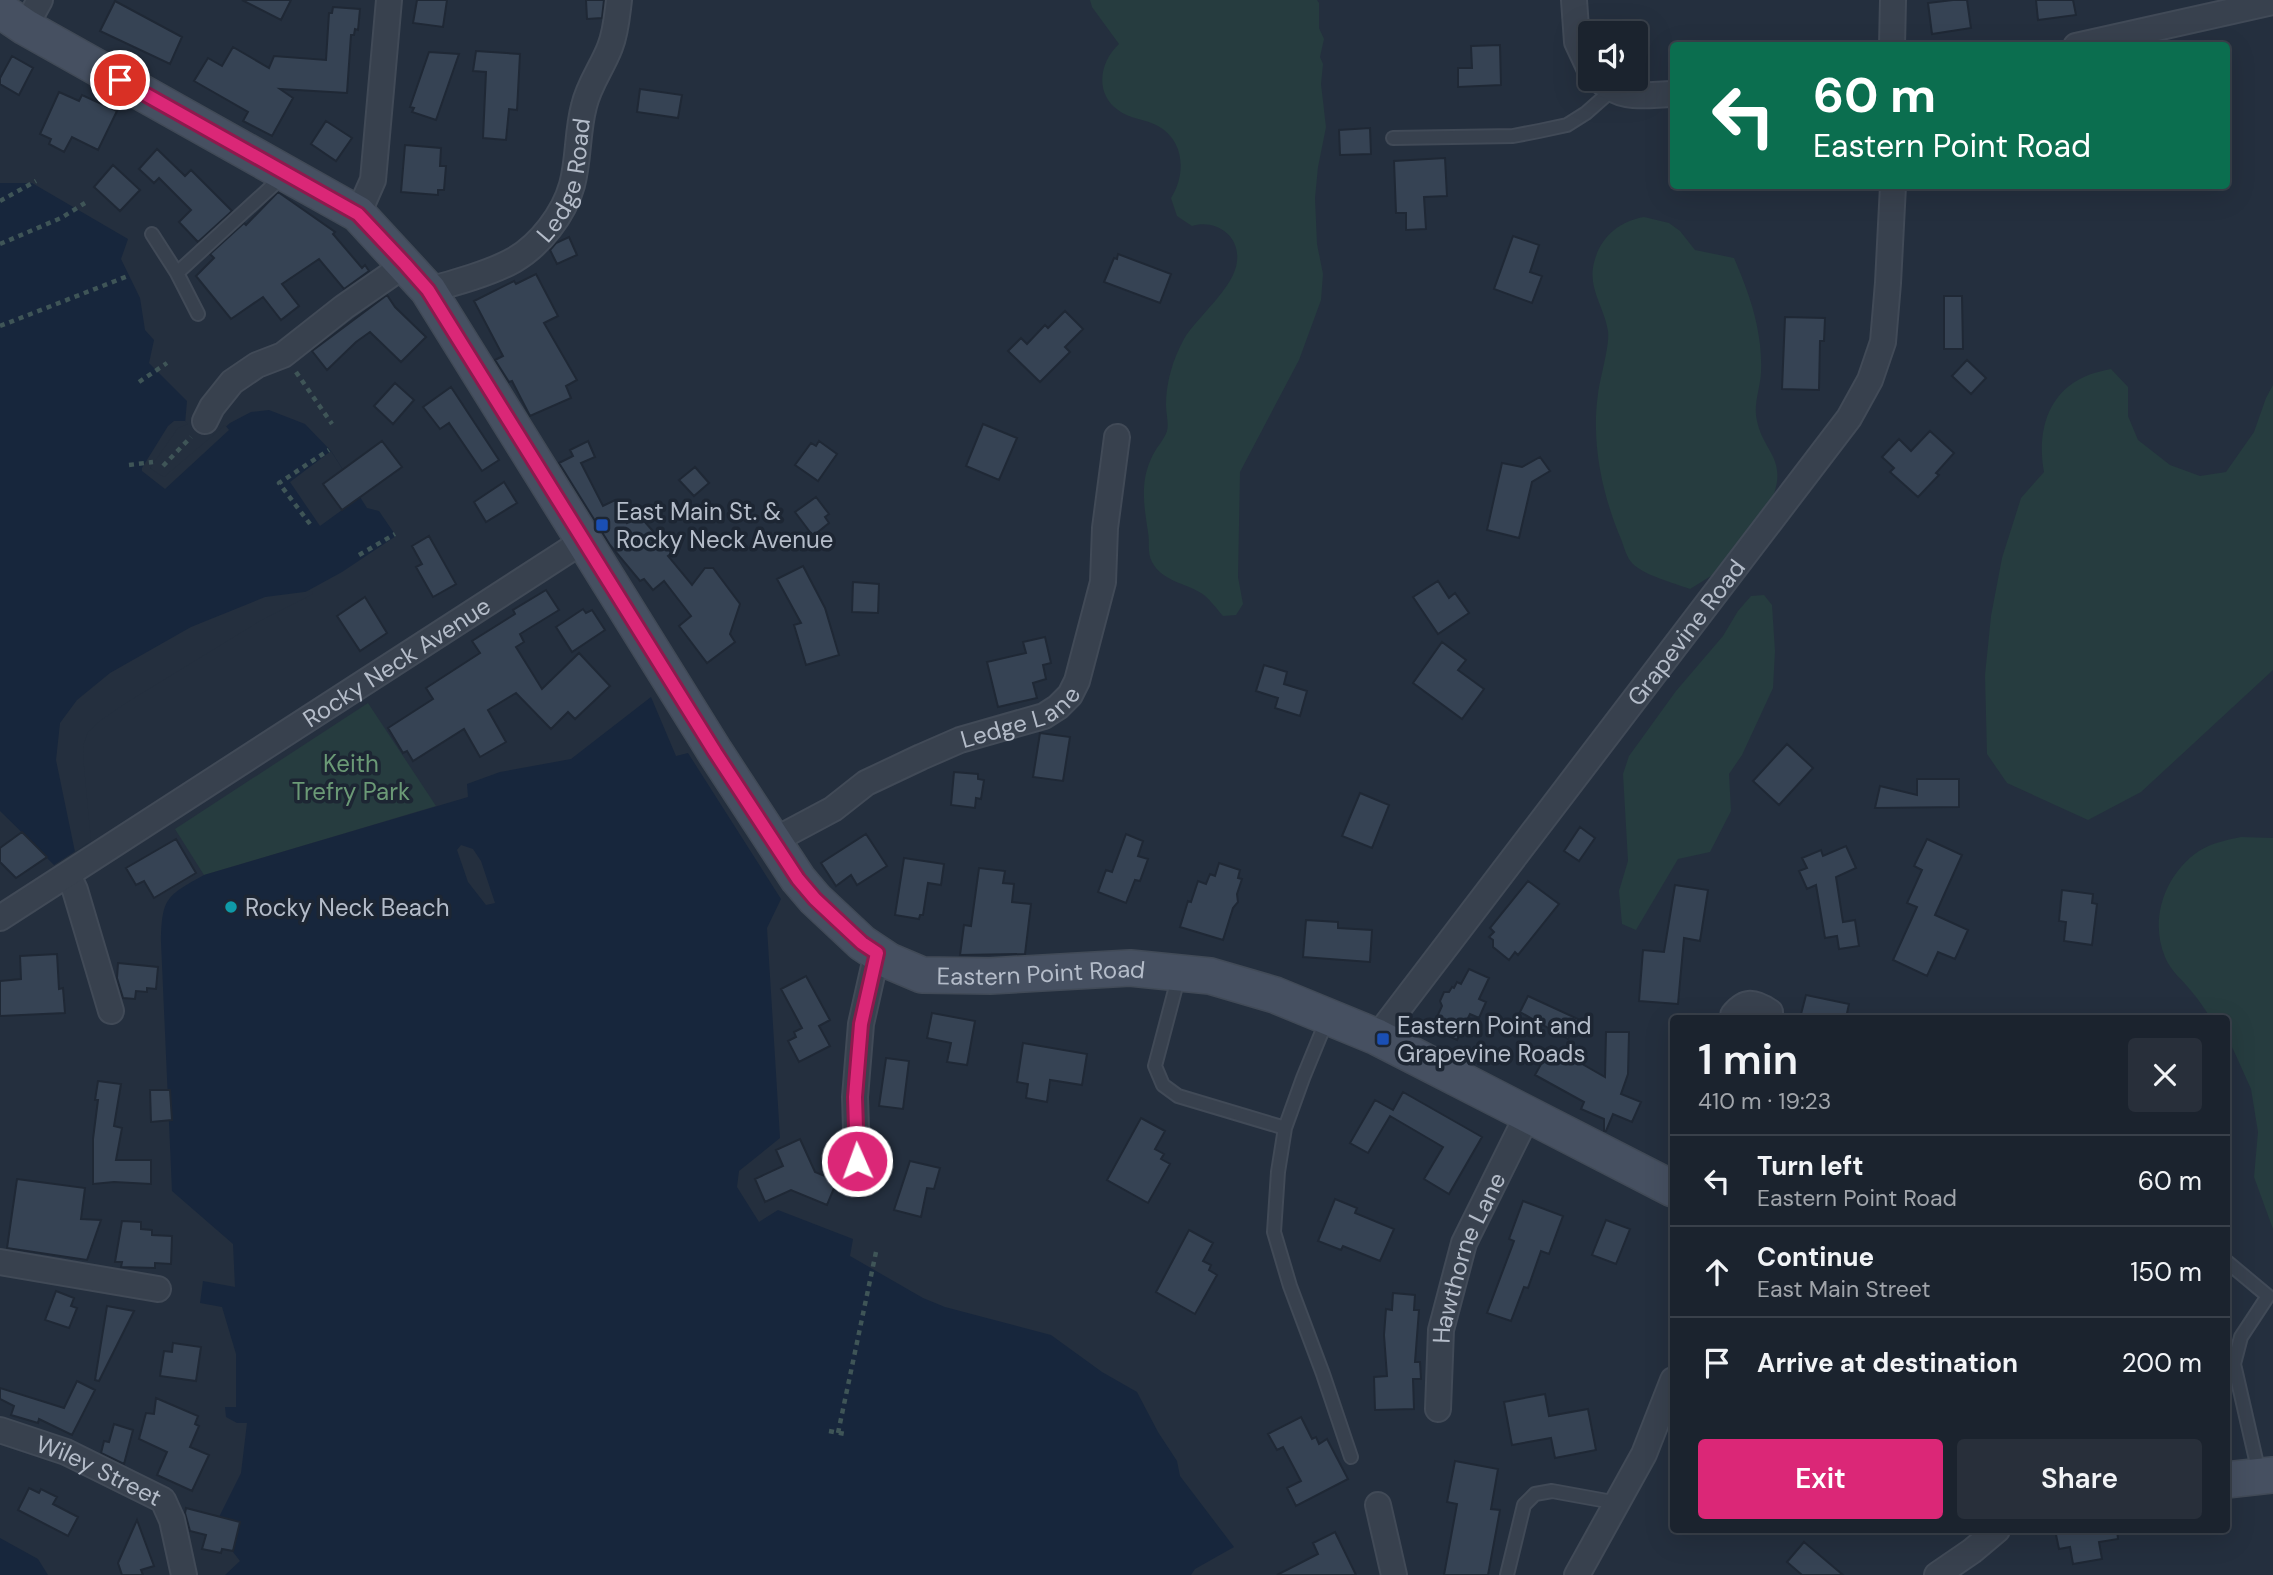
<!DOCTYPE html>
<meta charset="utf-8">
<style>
:root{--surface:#1b232e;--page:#282f3a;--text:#f1f3f6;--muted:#a0a4aa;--line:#39404a;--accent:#db2777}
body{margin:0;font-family:"DM Sans",sans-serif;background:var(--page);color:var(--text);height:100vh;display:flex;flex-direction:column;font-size:26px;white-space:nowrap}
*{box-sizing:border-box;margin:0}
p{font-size:23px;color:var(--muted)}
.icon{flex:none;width:38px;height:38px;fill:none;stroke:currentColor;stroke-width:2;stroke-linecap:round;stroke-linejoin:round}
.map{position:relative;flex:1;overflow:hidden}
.panel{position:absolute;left:1670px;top:1015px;width:560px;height:518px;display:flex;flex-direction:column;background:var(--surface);border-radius:7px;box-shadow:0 7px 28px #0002,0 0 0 2px var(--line)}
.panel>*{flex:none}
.hud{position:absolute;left:1670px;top:42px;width:560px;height:147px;border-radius:7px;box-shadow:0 7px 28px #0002,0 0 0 2px var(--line);background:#0b6e4f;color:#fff;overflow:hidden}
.controls{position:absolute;left:1578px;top:21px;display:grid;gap:14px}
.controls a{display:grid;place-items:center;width:70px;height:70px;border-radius:7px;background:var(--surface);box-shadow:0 7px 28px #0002,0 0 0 2px var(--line);font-size:35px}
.pin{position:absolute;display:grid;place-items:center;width:60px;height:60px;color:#fff;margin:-30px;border:4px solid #fff;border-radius:50%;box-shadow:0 2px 7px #0007}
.me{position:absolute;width:77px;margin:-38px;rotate:358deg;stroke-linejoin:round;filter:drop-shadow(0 0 5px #0008)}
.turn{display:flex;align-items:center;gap:24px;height:147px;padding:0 28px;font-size:32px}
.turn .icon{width:91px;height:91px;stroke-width:2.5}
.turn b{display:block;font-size:49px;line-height:60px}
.round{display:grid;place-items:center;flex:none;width:74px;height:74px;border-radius:7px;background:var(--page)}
.head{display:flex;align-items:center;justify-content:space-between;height:119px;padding:0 28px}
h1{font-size:42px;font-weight:600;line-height:52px}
.cta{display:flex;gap:14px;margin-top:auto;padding:14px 28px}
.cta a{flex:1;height:80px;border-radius:7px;background:var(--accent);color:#fff;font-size:28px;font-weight:600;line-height:80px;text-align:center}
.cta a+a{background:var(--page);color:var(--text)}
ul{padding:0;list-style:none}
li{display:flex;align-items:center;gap:21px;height:91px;padding:0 28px;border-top:2px solid var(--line)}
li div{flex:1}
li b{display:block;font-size:26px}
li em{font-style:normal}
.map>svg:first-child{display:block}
.green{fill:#263c3f}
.water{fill:#17263c;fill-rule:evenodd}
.pier{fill:#242f3e}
.building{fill:#364354;stroke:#1f2835;stroke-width:2}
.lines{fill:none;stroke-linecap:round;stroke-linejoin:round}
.service-casing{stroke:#414a57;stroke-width:16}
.minor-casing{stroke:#414a57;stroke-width:28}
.secondary-casing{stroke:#414a57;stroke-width:38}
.path{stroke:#3f5557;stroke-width:4.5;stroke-dasharray:5 5;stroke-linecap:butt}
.service{stroke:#38414e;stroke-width:12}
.minor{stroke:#38414e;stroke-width:24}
.secondary{stroke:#465061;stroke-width:35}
.route-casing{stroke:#8e194d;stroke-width:18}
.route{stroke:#db2777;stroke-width:12}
.transit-dot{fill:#1a4fb4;stroke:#1d2633;stroke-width:2.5}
.culture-dot{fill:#0f9aa8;stroke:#1d2633;stroke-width:2.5}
.labels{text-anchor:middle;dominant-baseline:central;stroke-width:7;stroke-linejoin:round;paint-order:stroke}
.street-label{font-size:24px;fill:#b4bcc9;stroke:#1d2633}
.poi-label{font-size:24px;fill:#b4bcc9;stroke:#1d2633;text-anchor:start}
.park-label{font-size:24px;fill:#6b9a76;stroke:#1d2633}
</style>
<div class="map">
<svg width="2273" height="1575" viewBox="0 0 2273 1575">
<rect width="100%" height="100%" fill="#242f3e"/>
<!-- green -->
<path class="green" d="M1090 0H1317L1319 3V28L1324 39 1320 57 1323 64 1321 84 1326 127 1318 167 1315 198 1317 244 1323 274 1321 300 1299 360 1240 472 1238 577 1243 604 1236 615 1223 616C1216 608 1209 598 1201 593 1185 583 1162 581 1152 562 1147 552 1150 543 1148 532 1144 506 1140 483 1151 459 1155 449 1164 440 1167 431 1169 424 1166 413 1166 405 1166 382 1173 359 1184 339 1198 316 1235 287 1237 261 1240 235 1215 219 1192 226L1177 216 1171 198C1186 175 1185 141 1158 126 1146 119 1129 119 1118 110 1094 93 1100 61 1119 44L1092 7Z
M1644 217 1669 223 1680 231 1695 250 1734 258C1750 295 1763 332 1761 373 1760 389 1753 405 1757 421 1764 453 1787 458 1773 497L1719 571 1690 589C1674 583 1643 575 1632 563 1627 558 1624 547 1621 539 1602 494 1591 443 1598 394 1600 378 1610 345 1608 331 1604 305 1586 287 1595 259 1602 236 1620 221 1644 217Z
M2111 369 2128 387V416L2138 440 2170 465 2200 476 2226 472 2254 432 2266 398 2273 385V670L2141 792 2088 820 2007 783 1987 754 1985 675 1991 616 2002 558 2021 498 2044 472C2037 435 2046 394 2084 377 2092 373 2102 371 2111 369Z
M1764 595 1772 605 1775 651 1773 688 1742 755 1729 774 1731 811 1710 852 1678 859 1636 930 1622 924 1619 891 1628 861 1623 774 1629 756 1676 691 1723 636 1738 611 1751 596Z
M368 703 436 806 204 875 175 829Z
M2241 837 2273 838V1229L2254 1177 2258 1132 2251 1089 2233 1049 2226 1039V1018H2211C2205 1010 2199 1000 2192 992 2183 980 2171 972 2165 957 2149 919 2165 874 2199 851 2212 843 2226 840 2241 837Z"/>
<!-- water -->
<path class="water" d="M0 183H32L128 239 121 259 140 298 145 330 154 340 149 363 187 401 185 424 176 425 150 468 165 481 230 423 251 412 269 410 305 424 331 451 367 508 379 511 396 536 342 572 258 618 97 718 80 743 88 843 54 865 47 858 16 878 0 862Z
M651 697 676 756 688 753 781 899 767 928 780 1138 739 1171 737 1187 759 1222 778 1210 853 1239 850 1256 923 1298 945 1307 1051 1335 1102 1372 1137 1392 1158 1432 1177 1461 1180 1476 1234 1547 1195 1569 1191 1575H225L240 1561 233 1552 219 1517 241 1473 247 1423H237L226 1417 225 1407H236V1354L222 1307 200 1303 203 1281 235 1287 233 1244 172 1191 161 942C162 898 166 896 204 875L468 797 467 784 500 772 571 759ZM461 845 473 849 481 861 495 903 486 905 468 882 457 850Z
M0 1538 38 1559 48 1575H0Z"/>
<!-- pier -->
<path class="pier" d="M174 421H185L188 424 178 428 150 468 164 477 225 425 229 430 165 489 142 471V468L168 426Z
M331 451 360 497 320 526 290 482Z
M312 591 313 594 260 621 126 703 100 721 88 732 84 743 83 756 91 841 75 852 56 760 60 723 77 700 110 673 191 627 265 597Z
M0 811 47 857 16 878 0 862Z"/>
<!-- building -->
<path class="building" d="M242 0H291L281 20Z
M417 0H447L443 27 413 23Z
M586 0H604L602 18 587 19Z
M1953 0H1967L1971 28 1932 34 1928 3Z
M2036 0H2073L2076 15 2038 20Z
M115 1 182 37 170 64 100 31Z
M333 7 360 9 358 30 355 29 354 35H351L347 93 280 89 293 98 272 136 243 121 248 112 194 81 208 58 222 66 233 47 269 68 274 56 326 60 329 13H332Z
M1500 45 1501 85 1458 87V68H1472L1471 46Z
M476 51 520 54 517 110 509 109 506 140 483 138 486 72 473 71Z
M429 52 459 54 436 120 412 112 414 108 410 107Z
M12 56 33 68 19 95 0 84V78Z
M640 89 682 95 678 118 637 112Z
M59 92 79 101 82 95 117 111 98 150 72 137 64 152 49 144 51 139 40 134Z
M326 121 352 138 336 161 311 144Z
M1370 128 1371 154 1340 155 1339 130Z
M405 145 441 148 440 166H446L444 190H438V195L401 192Z
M157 149 185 176 191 170 232 211 198 242 179 222 191 210 159 178 154 183 139 169Z
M1445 158 1447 196 1424 197 1426 229 1406 230V213H1396L1394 161Z
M113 165 140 190 120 211 94 187Z
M278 192 335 232 333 234 362 268 365 265 369 271 344 289 319 259 282 284 299 306 281 320 263 297 231 319 196 276 214 258 210 254 244 223 246 225Z
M1513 236 1539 245 1530 272 1542 276 1532 303 1494 289Z
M569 237 577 255 557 264 550 250 556 243Z
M1118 254 1171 274 1160 303 1104 282 1114 258 1117 259Z
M536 274 558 316 544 323 577 380 566 386 571 398 530 416 512 381 509 382 495 360 503 356 474 301 514 281 516 284Z
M387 295 395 307 426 337 401 362 370 332 356 342 327 370 312 351Z
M1944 296H1962L1963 349H1944Z
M1065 311 1083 329 1065 347 1070 352 1040 382 1008 351 1021 338 1027 344 1045 325 1048 328Z
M1785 317 1825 318 1824 341H1820L1819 390 1782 389Z
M1967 360 1986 378 1971 394 1952 376Z
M395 383 414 400 393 424 374 406Z
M451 387 499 460 482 471 449 423 440 429 423 407Z
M983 424 1017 438 999 480 966 466Z
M1930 431 1954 453 1936 473 1939 475 1918 497 1890 472 1894 468 1882 457 1899 439 1911 451Z
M382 441 402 467 342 510 323 484Z
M588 441 595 457 581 463 603 506 615 500 627 523 638 514 672 553 668 556 692 585 705 568H713L740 604 730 634 735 642 707 663 679 626 691 616 664 581 653 590 644 579 640 581 610 545 559 463 573 456 570 450Z
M819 441 837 454 818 481 795 465 811 443 816 446Z
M1540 457 1550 471 1532 482 1519 538 1487 530 1502 463 1522 467Z
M695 467 709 483 694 496 679 480Z
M504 482 517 503 486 522 474 502Z
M816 497 829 514 825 517 829 523 813 536 795 512Z
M429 536 456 584 433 597 416 567 422 564 412 546Z
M803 566 825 608 839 655 806 665 794 625 801 623 777 579Z
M1438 581 1449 598 1455 593 1469 613 1438 634 1413 597Z
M853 582 879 584 878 613 852 612Z
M546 590 559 610 520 634 524 642 516 647 542 689 579 653 610 686 575 719 568 712 551 729 516 693 488 710 506 742 480 757 464 729 413 761 407 751 403 753 388 728 433 699 426 688 480 653 472 641 515 614 513 610Z
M365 597 387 633 360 651 337 616Z
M583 609 586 613 592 610 605 630 572 652 556 627Z
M1045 637 1051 663 1043 665 1046 679 1033 683 1037 698 998 707 987 662 1026 653 1023 642Z
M1442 642 1466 660 1458 670 1484 689 1462 719 1413 683Z
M1264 665 1287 672 1284 684 1307 691 1300 716 1275 708 1278 698 1256 691Z
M1040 733 1070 737 1063 781 1033 777Z
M1787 744 1813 768 1779 805 1753 781Z
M954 772 978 774V779L984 780 981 799 976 798 975 808 951 805Z
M1917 779H1959V807L1875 808 1880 786 1917 795Z
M1360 793 1389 805 1372 848 1342 836Z
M1580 827 1595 838 1579 861 1564 851Z
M22 832 47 857 16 878 0 862V848Z
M866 834 887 866 857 885 851 875 836 886 821 863Z
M1126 834 1143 841 1138 856 1148 859 1140 881 1135 880 1126 903 1098 892 1106 870 1112 872Z
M176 839 196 873 154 898 144 881 136 885 126 868Z
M1927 839 1962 855 1935 915 1968 930 1955 959 1938 952 1927 976 1893 960 1917 907 1907 903 1922 870 1914 866Z
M1846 846 1856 868 1836 877 1843 922 1855 920 1859 946 1839 949 1837 936 1825 938 1816 885 1807 889 1799 871 1807 868 1802 858 1821 850 1823 856Z
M904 858 944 864 941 885 928 883 923 915H920L919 919 895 915Z
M1219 863 1240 870 1238 878 1242 879 1237 894 1238 902 1233 908 1223 940 1180 927 1188 901 1191 902 1198 881 1206 884 1210 874 1215 876Z
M979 868 1005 871 1003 883 1014 884 1012 902 1031 904 1025 954 960 955 964 925 971 926Z
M1528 881 1559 904 1518 955 1515 952 1509 960 1493 947V940L1489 937 1494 932 1490 928Z
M1675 885 1708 890 1700 941 1684 938 1678 1004 1639 1001 1643 950 1664 952Z
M2062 890 2093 894 2092 903 2097 904 2092 945 2064 941 2066 922 2059 921Z
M1306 920 1338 922V928L1372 930 1370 962 1303 957Z
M57 954 59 989 63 988 65 1013 0 1016V981L21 979 20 956Z
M118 963 158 967 156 989 147 988V992L136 991 135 999 123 998 117 978Z
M1469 969 1489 978 1479 999 1486 1002 1479 1018 1470 1014 1457 1040 1432 1028 1442 1006 1440 1001 1444 992H1449L1452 987 1454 988 1457 982 1461 984Z
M806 976 830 1020 819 1026 830 1046 799 1062 788 1041 796 1037 794 1032 802 1028 781 989Z
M1806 995 1849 1004 1846 1018H1800Z
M1528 996 1580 1020 1568 1039 1520 1012Z
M932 1013 975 1021 967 1065 947 1062 951 1043 927 1038Z
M1606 1032H1629L1628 1074 1621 1094 1641 1102 1632 1122 1613 1114 1606 1131H1604V1119L1581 1109 1584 1102 1535 1075 1551 1046 1605 1077Z
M1023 1043 1087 1054 1082 1085 1050 1080 1047 1102 1026 1098 1028 1084 1017 1082Z
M886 1058 909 1061 903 1109 879 1106Z
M98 1081 121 1084 114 1126 122 1128 116 1160H151V1184L114 1182 93 1184V1139L98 1100H95Z
M150 1090H170L172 1120 151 1122Z
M1403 1092 1482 1137 1449 1194 1424 1179 1443 1147 1390 1116 1368 1153 1350 1143 1375 1100 1393 1110Z
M1141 1118 1165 1131 1155 1149 1164 1154 1161 1159 1170 1164 1148 1203 1107 1180Z
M800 1139 815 1172 837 1181 827 1205 791 1190 765 1202 755 1179 783 1166 776 1150Z
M910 1161 940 1168 934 1189 927 1188 921 1217 894 1210Z
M17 1179 85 1188 81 1219 101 1220 87 1260 7 1248Z
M1335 1199 1357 1208 1355 1213 1394 1229 1380 1261 1343 1246 1341 1250 1318 1241Z
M1523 1201 1563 1216 1549 1254 1541 1251 1528 1288 1524 1287 1511 1321 1487 1313 1514 1241 1509 1239Z
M1606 1220 1630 1229 1616 1264 1592 1255Z
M122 1221 141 1222V1229L152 1230V1235L172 1236 171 1264 155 1263V1268L121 1267 122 1262H115Z
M1189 1230 1213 1243 1203 1261 1211 1265 1209 1270 1217 1275 1195 1314 1156 1292Z
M56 1291 74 1298 71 1306 77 1308 69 1328 45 1320Z
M1393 1293 1415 1295 1414 1310H1419L1415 1362H1420L1421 1379H1413L1414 1409 1375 1410 1374 1377 1387 1376 1384 1335 1386 1309 1392 1310Z
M107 1306 134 1311 99 1381 95 1380Z
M173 1343 201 1347 196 1381 160 1376 164 1351 172 1352Z
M77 1381 95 1390 72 1435 39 1419 38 1423 11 1415 14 1406 0 1399V1388L64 1408Z
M1545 1394 1549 1416 1588 1409 1596 1450 1555 1458 1551 1438 1512 1445 1504 1402Z
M156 1398 198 1416 195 1424 199 1426 190 1447 209 1455 192 1491 157 1475 167 1452 139 1439 146 1413 154 1414Z
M1301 1417 1312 1439 1316 1437 1319 1444 1327 1439 1348 1479 1296 1506 1287 1488 1301 1481 1283 1447 1277 1450 1268 1434Z
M114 1424 133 1430 124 1464 101 1453 104 1441 109 1442Z
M1455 1461 1498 1469 1491 1509 1500 1510 1488 1575H1444L1457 1504 1447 1502Z
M29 1488 39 1493 41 1489 57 1497 53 1504 78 1517 68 1536 18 1510Z
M186 1508 240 1522 233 1551 222 1549 221 1553 202 1549 206 1535 190 1531 185 1513Z
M137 1520 154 1566 141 1570 143 1575H122L118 1563Z
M2055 1530H2117L2118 1539 2099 1542 2102 1559 2073 1564 2070 1547 2059 1549Z
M1335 1532 1356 1575H1277L1318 1554 1313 1543Z
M1804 1542 1843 1575H1802L1787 1562Z"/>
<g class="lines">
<defs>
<path id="service" d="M1393 138 1513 136 1539 131 1567 125 1586 113 1612 90
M152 234 177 273 198 314
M177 273 283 176
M1179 975 1155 1066 1163 1085 1178 1096 1285 1128
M1328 1017 1303 1078 1285 1128 1278 1172 1274 1232 1290 1286 1323 1374 1351 1457
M2226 1261 2268 1296 2241 1337 2234 1364 2259 1473
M1507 1575 1524 1505 1535 1494 1552 1491 1618 1503"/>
<g id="minor">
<path d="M1574 0 1577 42 1591 72"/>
<path d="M25 27 40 0"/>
<path d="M1892 46 1893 0"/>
<path d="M2076 46 2273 2"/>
<path d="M1598 79C1624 101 1641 95 1673 94"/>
<path d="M358 214 373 180 389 0"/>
<path id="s1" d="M428 290C452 284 493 272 514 260 540 245 564 214 572 185 579 159 577 132 584 106 589 84 602 68 610 47 616 32 617 16 619 0"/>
<path d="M205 421 212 407 232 382 257 365 283 355 344 307 406 264"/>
<path id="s2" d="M773 841 833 809 866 783 921 757 960 740 1044 716 1058 707 1070 695 1077 681 1103 582 1105 528 1117 437"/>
<path d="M68 875 75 890 111 1011"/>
<path id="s3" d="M0 918 583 541"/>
<path d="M1733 1018V1015C1745 1000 1754 1001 1770 1012V1018"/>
<path id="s4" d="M1377 1037 1849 418 1870 380 1883 342 1888 283 1893 186"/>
<path d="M857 1161 855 1097 861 1024 877 953"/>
<path d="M0 1262 158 1289"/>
<path id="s5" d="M1438 1409 1441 1330 1464 1243 1528 1114"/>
<path id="s6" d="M0 1430 66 1452 163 1500 172 1520 184 1575"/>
<path d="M1378 1505 1394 1575"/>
<path d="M1577 1575 1644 1454 1673 1380"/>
<path d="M1937 1575 1972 1551 1997 1530"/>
</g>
<g id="secondary">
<path id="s7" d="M0 10 25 27 358 214 428 290 715 752 798 879 815 899 862 943 889 961 922 975 990 976 1130 968 1210 976 1275 995 1377 1037 1673 1189"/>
<path d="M2226 1480 2273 1475"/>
</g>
</defs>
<!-- service casing -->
<use href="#service" class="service-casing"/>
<!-- minor casing -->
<use href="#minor" class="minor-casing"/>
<!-- secondary casing -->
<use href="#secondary" class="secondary-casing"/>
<!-- path -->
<path class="path" d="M0 201 36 181
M0 244 61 218 85 203
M0 326 128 276
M296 372 332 424
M139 382 167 363
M129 465 153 462
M163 466 191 437
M310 524 279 483 329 450
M359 555 395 534
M829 1431 845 1434
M838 1433 876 1252"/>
<!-- service -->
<use href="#service" class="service"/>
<!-- minor -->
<use href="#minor" class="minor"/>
<!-- secondary -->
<use href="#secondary" class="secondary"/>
</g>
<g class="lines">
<defs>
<path id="route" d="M120 80 358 214 405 264 428 290 715 752 798 879 815 899 862 943 877 953 861 1024 855 1097 857 1161"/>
</defs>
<!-- route casing -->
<use href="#route" class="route-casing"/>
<!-- route -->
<use href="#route" class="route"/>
</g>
<!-- markers -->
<g class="transit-dot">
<rect x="595" y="518" width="14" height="14" rx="3.5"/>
<rect x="1376" y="1032" width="14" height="14" rx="3.5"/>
</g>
<circle class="culture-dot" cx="231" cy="907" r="7"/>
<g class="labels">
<!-- street labels -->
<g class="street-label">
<text stroke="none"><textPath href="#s1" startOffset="191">Ledge Road</textPath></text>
<text stroke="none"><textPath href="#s4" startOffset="509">Grapevine Road</textPath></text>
<text stroke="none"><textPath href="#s3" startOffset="472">Rocky Neck Avenue</textPath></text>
<text stroke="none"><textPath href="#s2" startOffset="278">Ledge Lane</textPath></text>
<text stroke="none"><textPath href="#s7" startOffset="1489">Eastern Point Road</textPath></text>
<text stroke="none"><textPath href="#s5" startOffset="156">Hawthorne Lane</textPath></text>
<text stroke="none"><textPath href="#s6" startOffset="107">Wiley Street</textPath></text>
</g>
<!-- poi labels -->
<g class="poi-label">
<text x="616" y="511">East Main St. &amp;<tspan x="616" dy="28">Rocky Neck Avenue</tspan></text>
<text x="245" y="907">Rocky Neck Beach</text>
<text x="1397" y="1025">Eastern Point and<tspan x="1397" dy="28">Grapevine Roads</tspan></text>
</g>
<!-- park labels -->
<g class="park-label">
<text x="351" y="763">Keith<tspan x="351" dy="28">Trefry Park</tspan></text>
</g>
</g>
</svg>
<div class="controls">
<a><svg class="icon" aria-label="sound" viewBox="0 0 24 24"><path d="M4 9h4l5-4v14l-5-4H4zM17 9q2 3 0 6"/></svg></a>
</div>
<div class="pin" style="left:120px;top:80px;background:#d93025"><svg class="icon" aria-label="arrive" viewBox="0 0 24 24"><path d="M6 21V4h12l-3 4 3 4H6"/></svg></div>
<svg class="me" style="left:857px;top:1161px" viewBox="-20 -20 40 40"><circle r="17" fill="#db2777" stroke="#fff" stroke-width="3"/><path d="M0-11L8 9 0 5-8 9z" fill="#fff"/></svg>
<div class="hud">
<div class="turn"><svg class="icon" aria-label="left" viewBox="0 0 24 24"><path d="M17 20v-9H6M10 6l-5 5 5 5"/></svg><div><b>60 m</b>Eastern Point Road</div></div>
</div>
<section class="panel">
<div class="head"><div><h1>1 min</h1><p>410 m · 19:23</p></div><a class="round"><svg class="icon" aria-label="close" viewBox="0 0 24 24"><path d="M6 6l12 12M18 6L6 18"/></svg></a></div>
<ul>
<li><svg class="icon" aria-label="left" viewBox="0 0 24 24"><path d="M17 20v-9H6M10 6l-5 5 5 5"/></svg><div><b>Turn left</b><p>Eastern Point Road</p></div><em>60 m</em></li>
<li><svg class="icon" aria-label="ahead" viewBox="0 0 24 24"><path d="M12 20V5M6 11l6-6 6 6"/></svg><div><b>Continue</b><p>East Main Street</p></div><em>150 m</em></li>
<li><svg class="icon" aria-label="arrive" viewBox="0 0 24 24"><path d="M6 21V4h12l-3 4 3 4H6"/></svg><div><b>Arrive at destination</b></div><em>200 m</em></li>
</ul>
<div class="cta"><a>Exit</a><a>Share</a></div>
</section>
</div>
